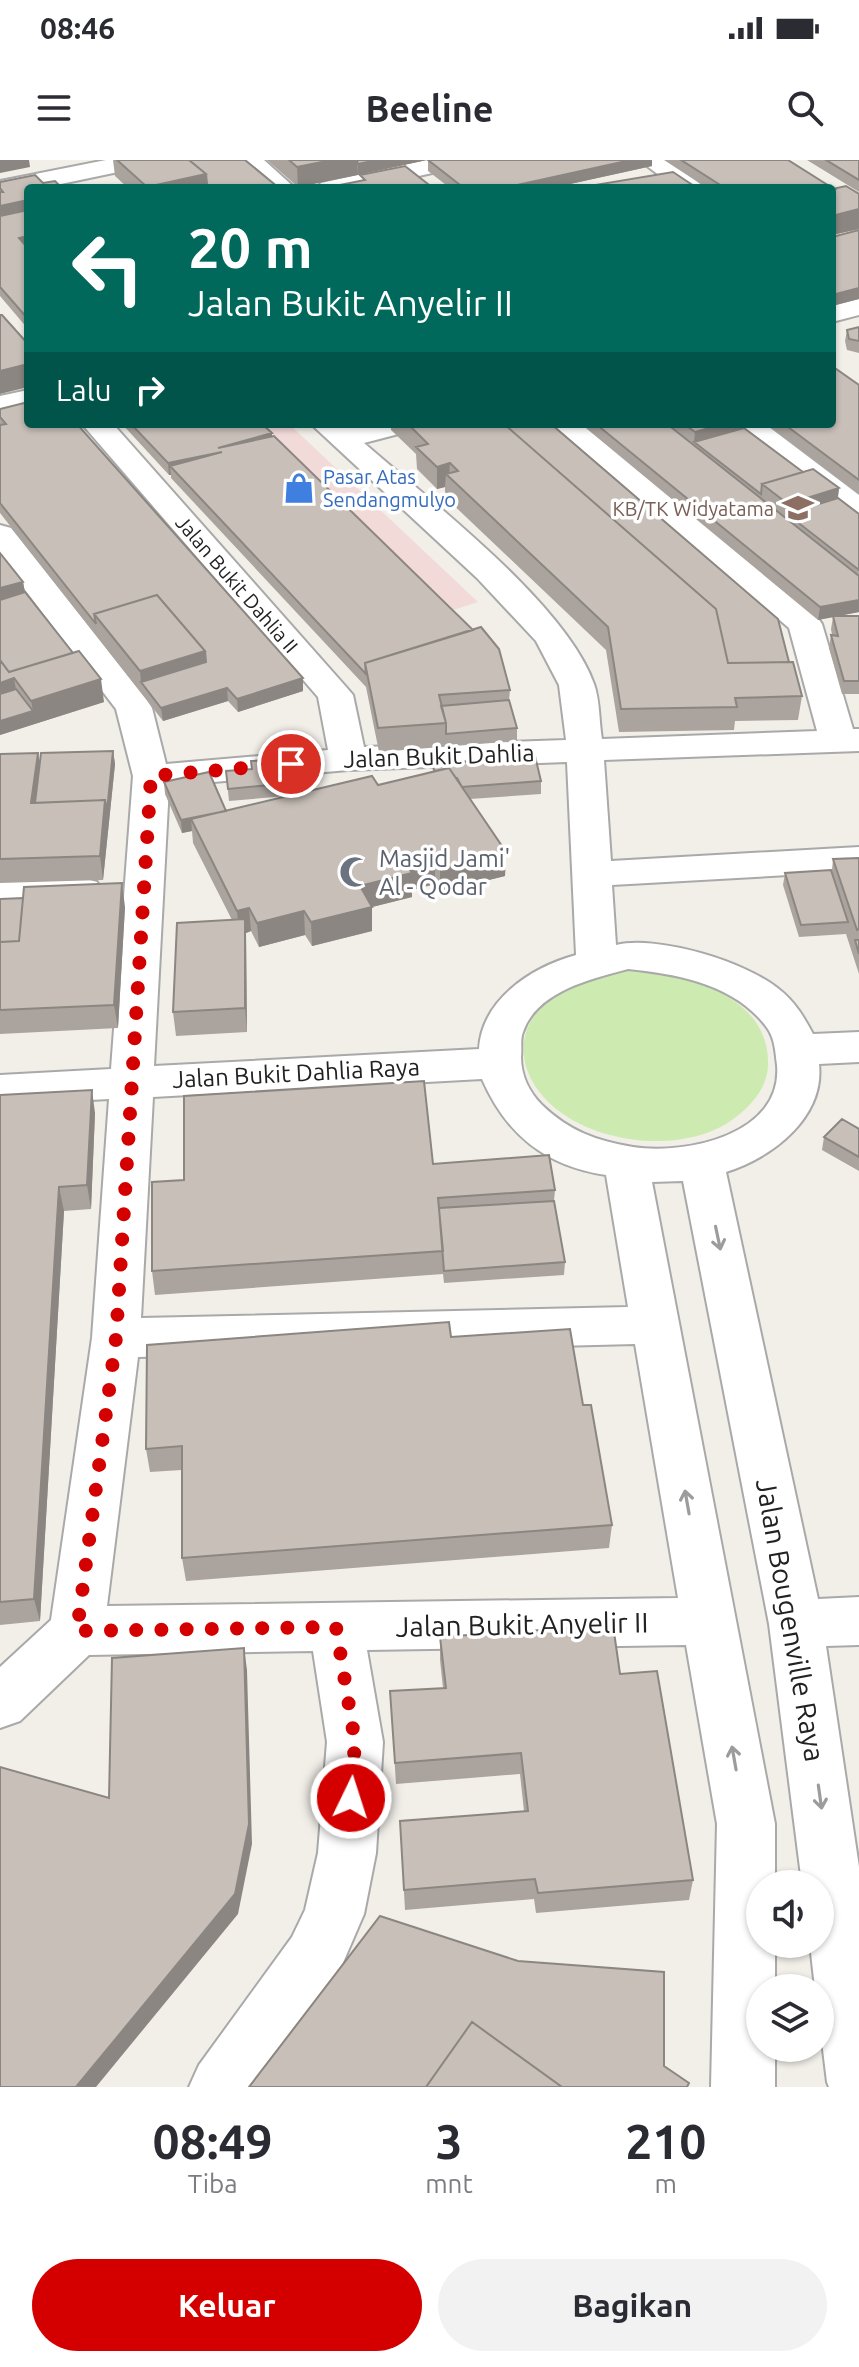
<!DOCTYPE html>
<html lang="id">
<style>
:root{--surface:#fff;--page:#f2f2f3;--text:#2b2b33;--muted:#7c7c81;--accent:#d40000}
body{margin:0;font-family:Ubuntu,sans-serif;background:var(--page);color:var(--text);height:100vh;display:flex;flex-direction:column;font-size:30px;white-space:nowrap}
*{box-sizing:border-box;margin:0}
p{font-size:26px;color:var(--muted)}
.icon{flex:none;width:44px;height:44px;fill:none;stroke:currentColor;stroke-width:2;stroke-linecap:round;stroke-linejoin:round}
.map{position:relative;height:1927px;overflow:hidden}
.panel{display:flex;flex-direction:column;background:var(--surface);flex:1}
.panel>*{flex:none}
.top-card{position:absolute;left:24px;top:24px;width:812px;height:244px;border-radius:8px;box-shadow:0 2px 6px #0004;background:#00695c;color:#fff;overflow:hidden}
.tools{position:absolute;left:746px;top:1710px;display:grid;gap:16px}
.tools a{display:grid;place-items:center;width:88px;height:88px;border-radius:50%;background:var(--surface);box-shadow:0 2px 6px #0004;font-size:40px}
.pin{position:absolute;display:grid;place-items:center;width:68px;height:68px;color:#fff;margin:-34px;border:4px solid #fff;border-radius:50%;box-shadow:0 2px 8px #0007}
.me{position:absolute;width:88px;margin:-44px;rotate:4deg;stroke-linejoin:round;filter:drop-shadow(0 0 6px #0008)}
.turn{display:flex;align-items:center;gap:28px;height:168px;padding:0 32px;font-size:36px}
.turn .icon{width:104px;height:104px;stroke-width:2.5}
.turn b{display:block;font-size:56px;line-height:68px}
.then{display:flex;align-items:center;height:76px;padding:0 32px;background:#0003;gap:16px;font-size:30px}
.eta{display:flex;justify-content:space-evenly;align-items:center;height:136px;text-align:center}
.eta b{font-size:48px;font-weight:700;line-height:56px}
.cta{display:flex;gap:16px;margin-top:auto;padding:16px 32px}
.cta a{flex:1;height:92px;border-radius:48px;background:var(--accent);color:#fff;font-size:32px;font-weight:700;line-height:92px;text-align:center}
.cta a+a{background:var(--page);color:var(--text)}
.status{display:flex;justify-content:space-between;align-items:center;height:56px;padding:0 40px;background:var(--surface);direction:ltr}
.status svg{height:22px;fill:currentColor}
header{display:flex;justify-content:space-between;align-items:center;height:104px;padding:0 32px;background:var(--surface);font-size:36px;font-weight:700}
.map>svg:first-child{display:block}
.commercial{fill:#f2dad9}
.grass{fill:#cdebb0}
.lines{fill:none;stroke-linecap:round;stroke-linejoin:round}
.minor-casing{stroke:#a9a9a9;stroke-width:4}
.minor{fill:#fff;fill-rule:evenodd}
.wall{fill:#aba49e}
.shaded-wall{fill:#8b8681}
.building{fill:#c7bfb8;stroke:#8b8681;stroke-width:2}
.oneway{stroke:#9c9c9c}
.route{stroke:#d40000;stroke-width:14;stroke-dasharray:0 25.2}
.labels{text-anchor:middle;dominant-baseline:central;stroke-width:7;stroke-linejoin:round;paint-order:stroke}
.far-shop-label{font-size:20px;fill:#366cbe;stroke:#fff;text-anchor:start}
.far-education-label{font-size:20px;fill:#785e54;stroke:#fff;text-anchor:end}
.far-street-label{font-size:20px;fill:#222;stroke:#fff}
.street-label{font-size:24px;fill:#222;stroke:#fff}
.worship-label{font-size:24px;fill:#5b616d;stroke:#fff;text-anchor:start}
.near-street-label{font-size:28px;fill:#222;stroke:#fff}
</style>
<div class="status"><b>08:46</b><svg viewBox="0 0 49 12"><path d="M0 12V9h3v3zM5 12V6h3v6zM10 12V3h3v9zM15 12V0h3v12zM26 1h20v11H26zM47 4h2v5h-2z"/></svg></div>
<header><svg class="icon" aria-label="menu" viewBox="0 0 24 24"><path d="M4 6h16M4 12h16M4 18h16"/></svg>Beeline<svg class="icon" aria-label="search" viewBox="0 0 24 24"><circle cx="10" cy="10" r="6"/><path d="M15 15l6 6"/></svg></header>
<div class="map">
<svg width="859" height="1927" viewBox="0 0 859 1927">
<rect width="100%" height="100%" fill="#f2efe9"/>
<!-- commercial -->
<path class="commercial" d="M183 264H289L478 442 444 453Z"/>
<!-- grass -->
<path class="grass" d="M627 811C682 812 771 834 768 906 767 929 750 947 732 960 710 976 678 982 651 981 510 975 464 834 627 811Z"/>
<g class="lines">
<defs>
<path id="minor" d="M106 0H154L151 5 142 7 42 28H28V31L0 37V21Z
M237 0H264L295 28H267Z
M425 0H471L468 5 365 28H317L321 23Z
M639 0H668L706 28H676Z
M859 139V155L832 162V146Z
M28 230V248L0 254V236Z
M82 264H113L347 528 353 535 364 587 566 580 559 525 536 481 477 418 311 264H344L349 268 366 264H418L414 270 364 283C429 340 566 444 594 524 600 540 599 562 602 579L817 571 789 468 552 264H585L817 457 822 464 853 569H859V591L604 600 611 701 859 687V711L612 725 616 785C658 775 747 802 780 830 795 842 804 857 813 874L859 872V902L819 904C825 957 772 998 726 1012L818 1439 859 1437V1485L826 1486 859 1707V1927H829L827 1922 820 1865V1828H815L810 1784H820V1724H802L769 1464 683 1021 652 1022 775 1664V1724H760V1784H775V1828H760V1888H775V1927H711L717 1664 686 1485 367 1490 383 1582 376 1693 364 1754 336 1819 259 1927H189L199 1905 292 1777 305 1750 318 1693 327 1582 313 1491 89 1495 20 1561 0 1568V1507L51 1460 92 1178 109 939 0 945V915L111 909 133 616 116 549 0 397V365L11 368 147 540 152 548 166 604 328 590 318 537ZM567 602 576 795C532 807 482 839 479 889L154 906 169 626 348 610ZM628 809C677 814 733 824 765 865 775 877 775 890 777 905 783 975 686 995 633 987 597 981 569 971 542 945 529 932 521 915 521 897 522 889 520 879 523 872 537 831 591 819 628 809ZM482 919C506 974 545 1006 606 1015L628 1147 141 1158 153 937ZM635 1184 678 1438 107 1446 138 1197Z
M731 264H765L859 335V359L848 357Z
M83 718 97 722 103 731 97 740 83 744 0 748V722Z"/>
</defs>
<!-- minor casing -->
<use href="#minor" class="minor-casing"/>
<!-- minor -->
<use href="#minor" class="minor"/>
</g>
<!-- wall -->
<path class="wall" d="M113 0H245L279 28H128L115 16Z
M267 0H427L298 27Z
M428 0H652V6L552 28H450L428 11Z
M664 0H788L834 29 846 26 859 34V69L832 75V28H707Z
M807 0H859V32Z
M0 22 28 28V169L0 136Z
M859 167V193L847 190 845 181 847 170Z
M859 225V334L767 264H832Z
M0 249 303 531 238 552 228 541 163 561 0 353Z
M122 264H262L272 273V276L510 530 509 540 517 568V581L379 592 366 527 171 318V315H169Z
M391 264H551L789 502 802 536 798 560 735 561 734 570 619 572 606 490 445 337V327L437 329 417 309 416 294 391 270Z
M581 264H744V268L803 312 839 328 838 338 859 354V452L838 456H859V534H842L829 488 831 475H832L831 469 833 457 818 460Z
M23 422 25 432 104 542 0 575Z
M113 591 115 604 103 720 0 723V594L38 593 40 605Z
M433 604 541 621V634L470 639 506 692 505 716 440 732 435 724 412 730V737L372 747V771L312 786 305 775 259 787 251 771 246 773 247 872 176 876 173 852 232 760 193 683 192 671 182 673 165 634 164 622 226 651 287 636 229 641 226 611 311 621V630L378 625 433 611Z
M859 698V814L846 774 799 777 783 725 785 713 832 710 833 699Z
M0 739 125 747 118 868 0 874Z
M0 935 95 953 91 1049 64 1051 40 1461 0 1465Z
M859 969V1011L822 990 824 977Z
M433 1004 555 1030 554 1041 565 1102 564 1115 444 1123 443 1114 155 1135 152 1111Z
M451 1177 583 1245 612 1365 609 1388 186 1421 182 1398V1310L150 1312 146 1289Z
M440 1477 620 1514 693 1720 689 1740 536 1753 534 1739 405 1750 400 1661 524 1651 520 1614 396 1624 390 1531 443 1528 440 1500Z"/>
<!-- shaded-wall -->
<path class="shaded-wall" d="M0 0H29L30 7 0 13Z
M332 0H357L358 15 298 27 297 7Z
M377 0H427L358 15V4Z
M631 0H652V6L552 28H503Z
M206 14 207 28H147V27Z
M28 40V61L0 67V46Z
M859 49V69L832 75V56Z
M28 76V87L19 78Z
M859 128V139L832 146V135Z
M28 204V227L0 234V211Z
M724 264H744L742 280 694 282 695 272Z
M272 273V285L170 306 171 315H169L168 303Z
M450 303 449 318 446 314 445 327 437 329V307Z
M839 328 836 350 787 354 788 344Z
M23 422 27 444 0 452V428Z
M859 440V452L818 460 820 447Z
M205 491 207 514 141 522 140 511Z
M14 518 18 542 0 547V523Z
M303 518V531L238 552 237 539Z
M101 519 104 542 0 575V561L33 551 31 541Z
M227 528 228 541 163 561 161 548Z
M113 591 115 604 103 720 100 696 105 640Z
M38 593 42 616 37 654 31 643Z
M226 651 191 659 192 671 182 673 181 660Z
M506 692 505 716 440 732V709Z
M435 700V724L412 730V737L372 747V771L312 786 311 762 360 726 408 707Z
M122 723 125 747 118 868 114 845Z
M249 748 251 771 246 773 247 872 237 751Z
M304 751 305 775 259 787 257 763Z
M92 930 95 953 91 1049 87 1025Z
M59 1027 64 1051 40 1461 34 1439Z
M244 1488 247 1510 252 1684 238 1754 96 1927H76Z"/>
<!-- building -->
<path class="building" d="M117 0H189L206 14 147 27Z
M189 0H245L279 28H187L207 24 206 14Z
M289 0H332L297 7Z
M357 0H377L358 4Z
M428 0H631L503 28H464Z
M681 0H788L834 29 725 28Z
M826 0H859V20Z
M405 6 433 28H325L365 20 360 15Z
M673 12 697 28H599L595 25Z
M35 15 43 23 55 21 62 28H28V40L0 46V32H3L0 28V22Z
M846 26 859 34V49L832 56V29Z
M28 50V76L19 78 28 88V159L0 127V56Z
M859 70V128L832 135V77Z
M0 155H2L28 184V204L0 211Z
M859 167V181L849 179 847 170Z
M832 206 859 225V320L784 264H832Z
M28 242V264H77L303 518 237 539 227 528 161 548 141 522 206 502 205 491 157 435 94 454 96 464 0 343V265L6 264 0 257V249Z
M131 264H262L272 273 218 288 274 276 473 470 365 503 366 514 170 306 222 292 168 303Z
M408 264H504L716 449 728 503 793 502 802 536 735 538 737 547 621 549 608 467 446 314 458 311 450 303 437 307 416 287 428 284Z
M504 264H551L778 459 789 502 728 503 716 449Z
M596 264H667L859 416V440L820 447Z
M684 264H724L695 272Z
M744 268 803 312 762 324 761 334 694 282Z
M813 309 839 328 788 344 762 324Z
M838 338 859 354V410L787 354Z
M0 393 23 422 0 428Z
M25 432 73 493 9 512 0 500V440Z
M157 435 205 491 140 511 94 454Z
M833 456H859V521H844L831 475 838 476Z
M481 467 499 489 510 530 439 535 446 563 378 568 365 503Z
M79 491 101 519 31 541 14 518 0 523V500L9 512Z
M16 529 33 551 0 561V534Z
M509 540 517 568 446 574V563L441 546Z
M113 591 107 651 105 640 35 643 41 593Z
M38 593 31 643 105 640 100 696 0 699V594Z
M535 596 541 621 462 627 457 618H456L449 608 434 611 433 604Z
M307 597 311 621 228 629 226 611 252 609 251 601Z
M449 608 506 692 440 709 435 700 408 707 412 713 360 726 372 747 311 762 304 751 257 763 249 748 237 751 191 659 372 616 378 625Z
M209 612 226 651 181 660 164 622Z
M859 698V769L857 770 833 699Z
M831 710 848 762 801 765 785 713Z
M122 723 114 845 0 850V782L19 781 24 727Z
M23 738 19 781 0 782V739Z
M245 759V848L173 852 177 763Z
M855 780H859V794Z
M424 921 433 1004 549 995 555 1030 438 1038 443 1091 152 1111V1022L184 1020V936Z
M92 930 87 1025 59 1027 34 1439 0 1442V935Z
M842 959 859 969V997L824 977Z
M554 1041 565 1102 444 1111 439 1048Z
M449 1162 451 1177 570 1169 583 1245H591L612 1365 182 1398V1286L146 1289 147 1185Z
M613 1465 620 1514 657 1511 693 1720 538 1733 535 1719 404 1730 400 1661 528 1651 521 1593 395 1603 390 1531 446 1528 440 1477Z
M244 1488 249 1664 235 1734 76 1927H0V1607L109 1638 112 1498Z
M380 1756 518 1801 664 1812V1906L689 1923 687 1927H562L472 1862 426 1927H249Z
M472 1862 562 1927H426Z"/>
<!-- one-way arrows -->
<defs><path id="oneway-shaft" d="M-6 0H5M1.5-3L5.5 0L1.5 3" fill="none" stroke-width="1.6" stroke-linecap="round" stroke-linejoin="round" transform="scale(2)"/></defs>
<g class="oneway">
<use href="#oneway-shaft" transform="translate(718 1078) rotate(78)"/>
<use href="#oneway-shaft" transform="translate(687 1342) rotate(-100)"/>
<use href="#oneway-shaft" transform="translate(734 1598) rotate(-100)"/>
<use href="#oneway-shaft" transform="translate(820 1637) rotate(82)"/>
</g>
<g class="lines">
<!-- route -->
<path class="route" d="M291 604 151 616 116 1178 77 1471 336 1467 355 1582 351 1638"/>
</g>
<!-- icons -->
<defs>
<symbol id="shop-bare" viewBox="-9 -9 18 18"><path d="M-5-2.5h2.3a2.7 3.5 0 0 1 5.4 0H5L5.5 6h-11ZM-1.5-2.5h3a1.5 2.3 0 0 0-3 0Z" fill="#3f7fe0" stroke="#fff" stroke-width="2.5" paint-order="stroke"/></symbol>
<symbol id="school-bare" viewBox="-9 -9 18 18"><path d="M0-5L7-2L0 1L-7-2ZM-4 1L0 2.5L4 1V4Q0 6-4 4Z" fill="#8d6e63" stroke="#fff" stroke-width="2.5" paint-order="stroke"/></symbol>
<symbol id="mosque-bare" viewBox="-9 -9 18 18"><path d="M3.5-4.9A6 6 0 1 0 3.5 4.9A5 5 0 1 1 3.5-4.9Z" fill="#6b7280" stroke="#fff" stroke-width="2.5" paint-order="stroke"/></symbol>
</defs>
<g fill-rule="evenodd">
<use href="#shop-bare" x="277" y="306" width="44" height="44"/>
<use href="#school-bare" x="776" y="326" width="44" height="44"/>
<use href="#mosque-bare" x="333" y="690" width="44" height="44"/>
</g>
<g class="labels">
<!-- far-shop labels -->
<g class="far-shop-label">
<text x="323" y="316">Pasar Atas<tspan x="323" dy="23">Sendangmulyo</tspan></text>
</g>
<!-- far-education labels -->
<g class="far-education-label">
<text x="774" y="348">KB/TK Widyatama</text>
</g>
<!-- far-street labels -->
<g class="far-street-label">
<text transform="translate(237 424) rotate(49)">Jalan Bukit Dahlia II</text>
</g>
<!-- street labels -->
<g class="street-label">
<text transform="translate(439 596) rotate(-2)">Jalan Bukit Dahlia</text>
<text transform="translate(296 913) rotate(-3)">Jalan Bukit Dahlia Raya</text>
</g>
<!-- worship labels -->
<g class="worship-label">
<text x="379" y="698">Masjid Jami'<tspan x="379" dy="28">Al - Qodar</tspan></text>
</g>
<!-- near-street labels -->
<g class="near-street-label">
<text transform="translate(791 1460) rotate(80)">Jalan Bougenville Raya</text>
<text transform="translate(522 1464) rotate(-1)">Jalan Bukit Anyelir II</text>
</g>
</g>
</svg>
<div class="tools">
<a><svg class="icon" aria-label="sound" viewBox="0 0 24 24"><path d="M4 9h4l5-4v14l-5-4H4zM17 9q2 3 0 6"/></svg></a>
<a><svg class="icon" aria-label="layers" viewBox="0 0 24 24"><path d="M12 4l9 5-9 5-9-5zM3 14l9 5 9-5"/></svg></a>
</div>
<div class="pin" style="left:291px;top:604px;background:#d93025"><svg class="icon" aria-label="arrive" viewBox="0 0 24 24"><path d="M6 21V4h12l-3 4 3 4H6"/></svg></div>
<svg class="me" style="left:351px;top:1638px" viewBox="-20 -20 40 40"><circle r="17" fill="#d40000" stroke="#fff" stroke-width="3"/><path d="M0-11L8 9 0 5-8 9z" fill="#fff"/></svg>
<div class="top-card">
<div class="turn"><svg class="icon" aria-label="left" viewBox="0 0 24 24"><path d="M17 20v-9H6M10 6l-5 5 5 5"/></svg><div><b>20 m</b>Jalan Bukit Anyelir II</div></div>
<div class="then">Lalu<svg class="icon" aria-label="right" viewBox="0 0 24 24"><path d="M7 20v-9h11M14 6l5 5-5 5"/></svg></div>
</div>
</div>
<section class="panel">
<div class="eta">
<div><b>08:49</b><p>Tiba</p></div>
<div><b>3</b><p>mnt</p></div>
<div><b>210</b><p>m</p></div>
</div>
<div class="cta"><a>Keluar</a><a>Bagikan</a></div>
</section>
